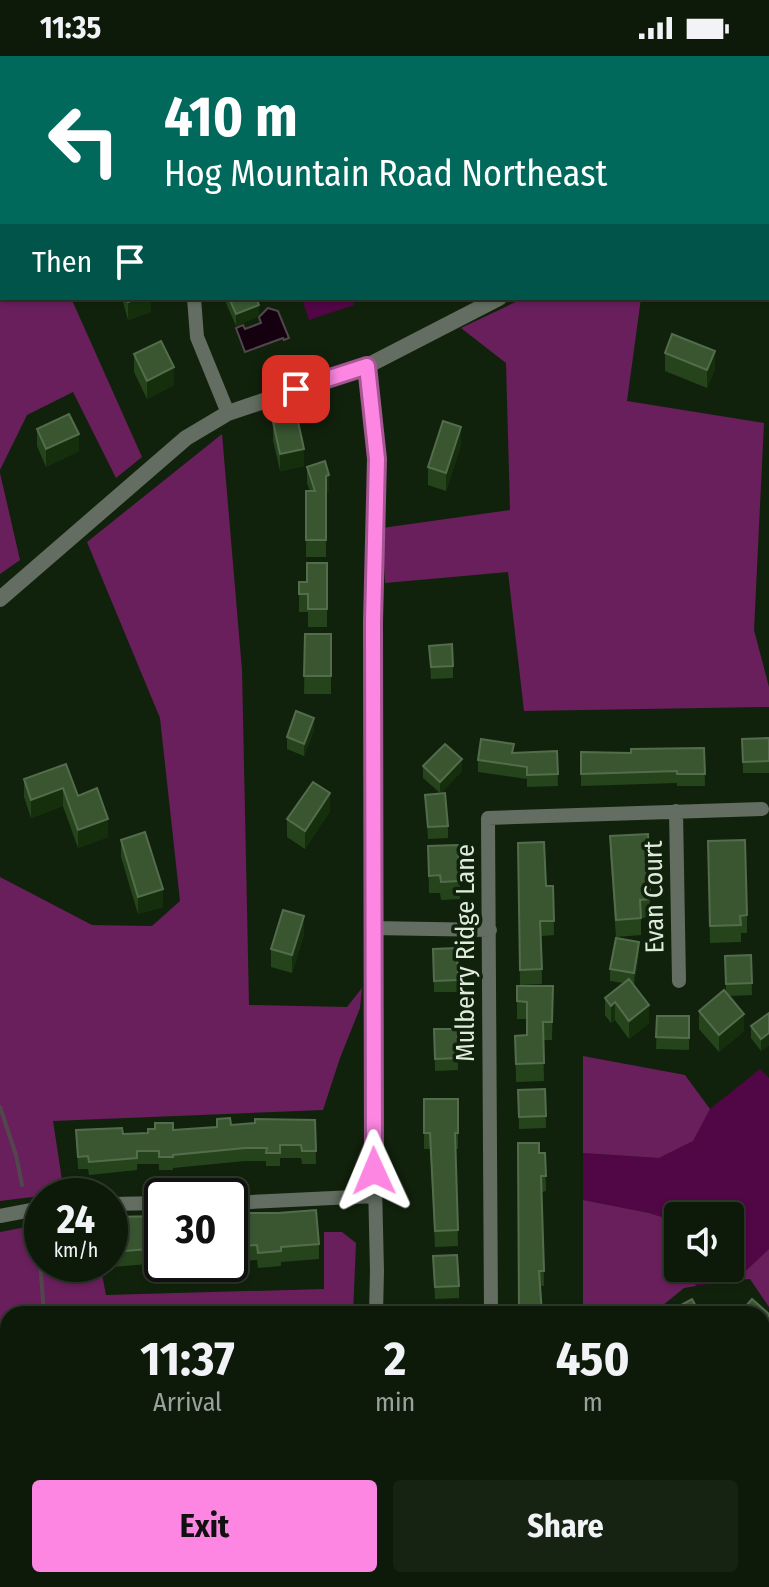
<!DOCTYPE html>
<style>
:root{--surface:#0d1a09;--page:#162312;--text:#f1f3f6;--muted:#9aa19c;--line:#2d382a;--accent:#fd86e2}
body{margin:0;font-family:"Fira Sans Condensed",sans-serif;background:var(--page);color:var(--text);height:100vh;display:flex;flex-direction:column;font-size:30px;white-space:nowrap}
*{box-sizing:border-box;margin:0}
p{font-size:26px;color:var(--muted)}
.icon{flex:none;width:44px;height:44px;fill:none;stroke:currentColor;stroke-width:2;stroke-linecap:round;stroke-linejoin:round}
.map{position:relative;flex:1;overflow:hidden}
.details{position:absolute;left:0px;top:1250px;width:770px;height:282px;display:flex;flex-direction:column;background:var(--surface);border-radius:24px 24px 0 0;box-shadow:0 2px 6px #0004,0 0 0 2px var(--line)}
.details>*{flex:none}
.guide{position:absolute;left:0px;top:0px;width:770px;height:244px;box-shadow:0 2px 6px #0004,0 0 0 2px var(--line);background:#00695c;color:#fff;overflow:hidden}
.buttons{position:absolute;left:664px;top:1146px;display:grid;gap:16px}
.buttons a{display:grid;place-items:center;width:80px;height:80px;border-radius:8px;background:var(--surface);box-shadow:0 2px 6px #0004,0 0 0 2px var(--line);font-size:40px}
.speed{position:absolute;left:24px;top:1122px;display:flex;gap:16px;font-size:40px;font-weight:700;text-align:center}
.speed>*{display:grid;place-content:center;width:104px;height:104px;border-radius:50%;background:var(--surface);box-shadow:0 2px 6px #0004,0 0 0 2px var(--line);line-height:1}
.speed small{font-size:20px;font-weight:400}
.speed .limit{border:4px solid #111;border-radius:12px;background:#fff;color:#111}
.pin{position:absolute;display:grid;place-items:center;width:68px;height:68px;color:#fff;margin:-34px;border-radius:16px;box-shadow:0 4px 12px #0006}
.me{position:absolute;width:88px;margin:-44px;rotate:359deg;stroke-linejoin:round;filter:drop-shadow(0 0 6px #0008)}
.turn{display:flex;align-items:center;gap:28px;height:168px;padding:0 32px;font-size:36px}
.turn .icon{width:104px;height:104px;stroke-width:2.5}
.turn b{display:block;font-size:56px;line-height:68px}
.then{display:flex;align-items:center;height:76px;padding:0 32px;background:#0003;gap:16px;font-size:30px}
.eta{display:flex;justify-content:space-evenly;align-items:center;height:136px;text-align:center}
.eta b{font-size:48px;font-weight:700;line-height:56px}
.button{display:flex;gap:16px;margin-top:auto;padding:16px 32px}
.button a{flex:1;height:92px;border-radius:8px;background:var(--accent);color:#111;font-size:32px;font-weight:700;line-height:92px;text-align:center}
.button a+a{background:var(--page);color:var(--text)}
.status{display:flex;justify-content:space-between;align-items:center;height:56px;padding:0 40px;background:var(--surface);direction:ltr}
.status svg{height:22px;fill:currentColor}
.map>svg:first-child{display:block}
.green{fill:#510645}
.forest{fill:#691f5b}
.water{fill:#150010;stroke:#52464d;stroke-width:2}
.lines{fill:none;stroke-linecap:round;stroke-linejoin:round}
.stream{stroke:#52464d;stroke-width:4}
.minor{stroke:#636d61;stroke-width:14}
.tertiary{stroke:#636d61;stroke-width:16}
.wall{fill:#25441c}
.shaded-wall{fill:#152f0d}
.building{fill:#395631;stroke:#536d4c;stroke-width:2}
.route-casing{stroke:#a45793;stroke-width:20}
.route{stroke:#fd86e2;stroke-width:14}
.labels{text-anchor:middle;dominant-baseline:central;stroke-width:7;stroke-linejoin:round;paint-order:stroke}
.street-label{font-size:26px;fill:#dfebdc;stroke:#11220c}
</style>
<div class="status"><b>11:35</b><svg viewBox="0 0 49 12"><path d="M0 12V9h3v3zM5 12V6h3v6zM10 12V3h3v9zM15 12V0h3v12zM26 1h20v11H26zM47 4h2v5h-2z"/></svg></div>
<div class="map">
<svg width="769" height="1531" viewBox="0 0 769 1531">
<rect width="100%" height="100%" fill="#11220c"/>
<!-- green -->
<path class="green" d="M351 242 354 249 309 264 302 243Z
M760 1013 769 1022V1193L736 1224 696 1230 691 1212H730V1160H678V1166L649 1157 583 1144V1097L659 1102 693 1085 710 1053Z"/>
<!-- forest -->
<path class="forest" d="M0 79 2 242H71L142 401 116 422 73 336 27 359 0 414Z
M524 242H641L627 345 764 367 754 574 769 631V651L524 655 508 516 385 527 382 472 510 454 506 307 461 272Z
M222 378 242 614 249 949 347 951 362 932 360 952 340 1002 323 1054 53 1065 64 1137 0 1145V821L92 869 152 870 180 845 160 662 87 486Z
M0 417 20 504 0 518Z
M583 1000 685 1019 710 1053 693 1085 659 1102 583 1097Z
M583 1144 649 1157 678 1166V1212H691L696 1230 684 1232 652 1258H583Z
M42 1168V1208H100L106 1239 324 1233V1176H342L356 1187 353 1258H8V1392L0 1394V1176Z
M769 1193V1251L750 1223 736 1224Z
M80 1524H141L145 1531H81Z
M614 1524H680L686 1531H605Z"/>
<!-- water -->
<path class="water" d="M268 252 278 255 289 282 284 284 283 282 245 296 236 272 243 269 245 273 261 267 259 261Z"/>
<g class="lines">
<!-- stream -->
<path class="stream" d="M0 1051 16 1099 22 1129
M40 1205 44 1258
M93 1524 97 1531"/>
<!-- minor -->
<path class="minor" d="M104 0 105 2
M219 2 223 0
M491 2V0
M194 242 197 281 228 357
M367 310 377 403 373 566V1041L377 1215 376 1258
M676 755 679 925
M373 872 490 874
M230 1147 375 1140
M110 1148 162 1147
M0 1160 42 1152
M491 1258 488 762 762 753
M268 1524 271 1531
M456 1524 460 1531"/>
<!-- tertiary -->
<path class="tertiary" d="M768 211H769
M0 543 186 382 228 357 367 310 499 242"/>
</g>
<!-- wall -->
<path class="wall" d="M122 242H151V256L128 264Z
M226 242H256L259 260 236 270 226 247Z
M665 297 715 313 707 332 665 315Z
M134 298 174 329 147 343 134 316Z
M273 366 304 410 280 415 273 384Z
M37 373 79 395 46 411 37 390Z
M461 389 446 435 428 429V411Z
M307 411 329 436H326V501H306V435H310L307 427Z
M327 507V571H308V556H299V538L307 526Z
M305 578H331V638H304Z
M429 590 453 610V622L431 623Z
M314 674 304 700 287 693V681Z
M769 682V717H743L742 683Z
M704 692 705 730H677V727L581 730V696L631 697Z
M557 695 558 730 527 731V723L478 716V704L514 697Z
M66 708 78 740 108 781 78 792 63 750 31 762 24 741V723Z
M423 710 462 715 441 737 448 770V782L428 783 425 739 440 737 423 722Z
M330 755 305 793 287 781V763Z
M610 780 650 843V861L641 862V879L616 881 610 798Z
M121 784 163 851 138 858 121 801Z
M518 787 546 830H553L554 879 541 880 542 928 520 929Z
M428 790 460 825V843L441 844 440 837H429Z
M708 803 747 859V877H741V886L710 887Z
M304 878 292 917 271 911V893Z
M457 892 458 936H434L433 893Z
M639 898 634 929 649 967 629 983 615 964 611 967 605 959V942L623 927 610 925V913Z
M751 899 752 939 729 940 744 975 719 996 699 973V955L726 936 725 900Z
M517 930H553L552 984H543L544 1025 516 1026 515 980 527 979V963H517Z
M769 957V989L761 995 751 982V970Z
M657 960H689V994L656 993Z
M434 973H457L458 1014 435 1015Z
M545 1033 546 1072 519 1073 518 1034Z
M424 1043H458V1093H456L458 1190 435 1191 430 1093H424Z
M315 1064 316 1108H302L301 1102H280V1110H266V1105H245L173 1112V1114H159V1108H137V1114L89 1119 88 1113H78L76 1074 123 1078 148 1077 231 1069Z
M518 1087 539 1097H545L546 1135 542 1136 544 1230H540L542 1258H518Z
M162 1160 161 1207 112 1211 111 1161Z
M230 1162 319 1188V1203L281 1206V1210L258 1212 257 1204 231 1206V1201H230Z
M433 1200 459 1230V1242L435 1243Z
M769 1303V1345L762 1344V1319Z
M0 1432 8 1434V1465L3 1482 0 1481Z
M309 1524H354L357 1531H312Z
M521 1524H551L546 1531H524L521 1529Z"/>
<!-- shaded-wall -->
<path class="shaded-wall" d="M141 242H151V256L128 264V246Z
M259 249V260L236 270V258Z
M715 295V313L707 332V314Z
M174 311V329L147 343V325Z
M461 371V389L446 435V417Z
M79 378V395L46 411V393Z
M304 393V410L280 415V398Z
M329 419V436H326V420Z
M314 662V674L304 700V688Z
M462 703V715L440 738V726Z
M63 732V750L31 762V744Z
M330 737V755L305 793V775Z
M108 763V781L78 792V774Z
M163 833V851L138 858V841Z
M304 860V878L292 917V899Z
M639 886V898L634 929V917Z
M615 946V964L611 967V950Z
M649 949V967L629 983V965Z
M744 958V975L719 996V979Z
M769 977V989L761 995V983Z
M769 1270V1288L762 1296V1278Z
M765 1360V1377L762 1379V1362Z
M8 1447V1465L3 1482V1464Z
M769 1522V1531H760Z
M315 1524H322V1531H315Z
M540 1524H551L546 1531H540Z"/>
<!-- building -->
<path class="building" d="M36 0H62L63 2H37Z
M424 0H459V2H424Z
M520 0H546V2H520Z
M716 0 729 1V0H767V2H715Z
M127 242H141L128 246Z
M229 242H256L259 249 236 258Z
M672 278 715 295 707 314 665 297Z
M161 285 174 311 147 325 134 298Z
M69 358 79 378 46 393 37 373Z
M297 361 304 393 280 398 273 366Z
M443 365 461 371 446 417 428 411Z
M325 405 329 419 326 420V484H306V435H315L307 411Z
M307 507H327V553H308V538H299V526H307Z
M305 578H331V620H304Z
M452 588 453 610 431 611 429 590Z
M296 655 314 662 304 688 287 681Z
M769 682V705L743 706 742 683Z
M481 683 514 688 512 697 557 695 558 718 527 719V711L478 704Z
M445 688 462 703 440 726 423 710Z
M704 692 705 718H677V715L581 718V696L631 697V693Z
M66 708 78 740 97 732 108 763 78 774 63 732 31 744 24 723Z
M313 726 330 737 305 775 287 763Z
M445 737 448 770 428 771 425 739Z
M145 776 163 833 138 841 121 784Z
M648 778 650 843 640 844 641 862 616 864 610 780Z
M745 784 747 859 740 860 741 869 710 870 708 785Z
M544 786 546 830H553L554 865H540L542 913 520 914 518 787Z
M458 789 460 825 441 826 440 819 429 820 428 790Z
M283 854 304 860 292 899 271 893Z
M616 882 639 886 634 917 610 913Z
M457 892 458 924 434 925 433 893Z
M751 899 752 927 726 928 725 900Z
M629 923 649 949 629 965 615 946 611 950 605 942Z
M517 930H553L552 966H543L544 1007 516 1008 515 980 527 979V946L517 945Z
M724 934 744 958 719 979 699 955Z
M769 957V977L761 983 751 970Z
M657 960H689V982L656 981Z
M434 973H457L458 1002 435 1003Z
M545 1033 546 1060 519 1061 518 1034Z
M424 1043H458V1077H455L458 1174 435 1175 430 1077H424Z
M230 1062 231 1069 255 1067V1063L315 1064 316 1095H302L301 1089H280V1097H266L267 1092H245L173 1099V1101H159V1095H137V1102L89 1106 88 1100 78 1101 76 1074 122 1072 123 1078 148 1077V1073H155V1067H173V1074L217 1071V1063Z
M518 1087H539V1097H545L546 1120H541L544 1215H539L542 1258H519Z
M316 1154 319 1188 281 1191V1195L258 1197 257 1189 231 1191V1186H230L231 1157H278Z
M162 1160 161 1192 112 1196 111 1161Z
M457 1199 459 1230 435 1231 433 1200Z
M692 1243 700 1258H666V1257Z
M752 1243 769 1258V1270L762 1278V1258H739Z
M456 1251V1258H431L430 1252Z
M764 1303H769V1333L762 1332Z
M0 1432 8 1434V1447L3 1464 0 1463Z
M762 1501 769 1508V1522L760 1531H725L732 1524H762Z
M17 1524H52V1531H18Z
M327 1524H354L357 1531H331Z"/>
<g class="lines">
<defs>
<path id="route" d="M296 333 367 310 377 403 373 566 374 1115"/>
</defs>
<!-- route casing -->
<use href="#route" class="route-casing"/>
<!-- route -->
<use href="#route" class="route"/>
</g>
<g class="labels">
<!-- street labels -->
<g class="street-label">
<text transform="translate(654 841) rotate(-91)">Evan Court</text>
<text transform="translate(465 897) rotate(-90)">Mulberry Ridge Lane</text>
</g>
</g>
</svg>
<div class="buttons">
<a><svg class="icon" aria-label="sound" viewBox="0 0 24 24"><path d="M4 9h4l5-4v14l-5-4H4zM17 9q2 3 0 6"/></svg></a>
</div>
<div class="speed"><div>24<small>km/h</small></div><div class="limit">30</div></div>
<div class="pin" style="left:296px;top:333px;background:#d93025"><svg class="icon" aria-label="arrive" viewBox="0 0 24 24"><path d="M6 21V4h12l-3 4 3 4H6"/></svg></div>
<svg class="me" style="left:374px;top:1115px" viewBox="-20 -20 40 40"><path d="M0-17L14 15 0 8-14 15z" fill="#fd86e2" stroke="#fff" stroke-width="4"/></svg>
<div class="guide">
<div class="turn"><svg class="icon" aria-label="left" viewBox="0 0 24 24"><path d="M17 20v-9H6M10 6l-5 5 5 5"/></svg><div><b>410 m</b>Hog Mountain Road Northeast</div></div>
<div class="then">Then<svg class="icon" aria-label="arrive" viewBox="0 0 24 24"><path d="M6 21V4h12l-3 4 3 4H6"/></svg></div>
</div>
<section class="details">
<div class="eta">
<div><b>11:37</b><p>Arrival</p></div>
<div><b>2</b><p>min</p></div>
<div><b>450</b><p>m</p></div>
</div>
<div class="button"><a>Exit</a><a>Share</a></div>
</section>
</div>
